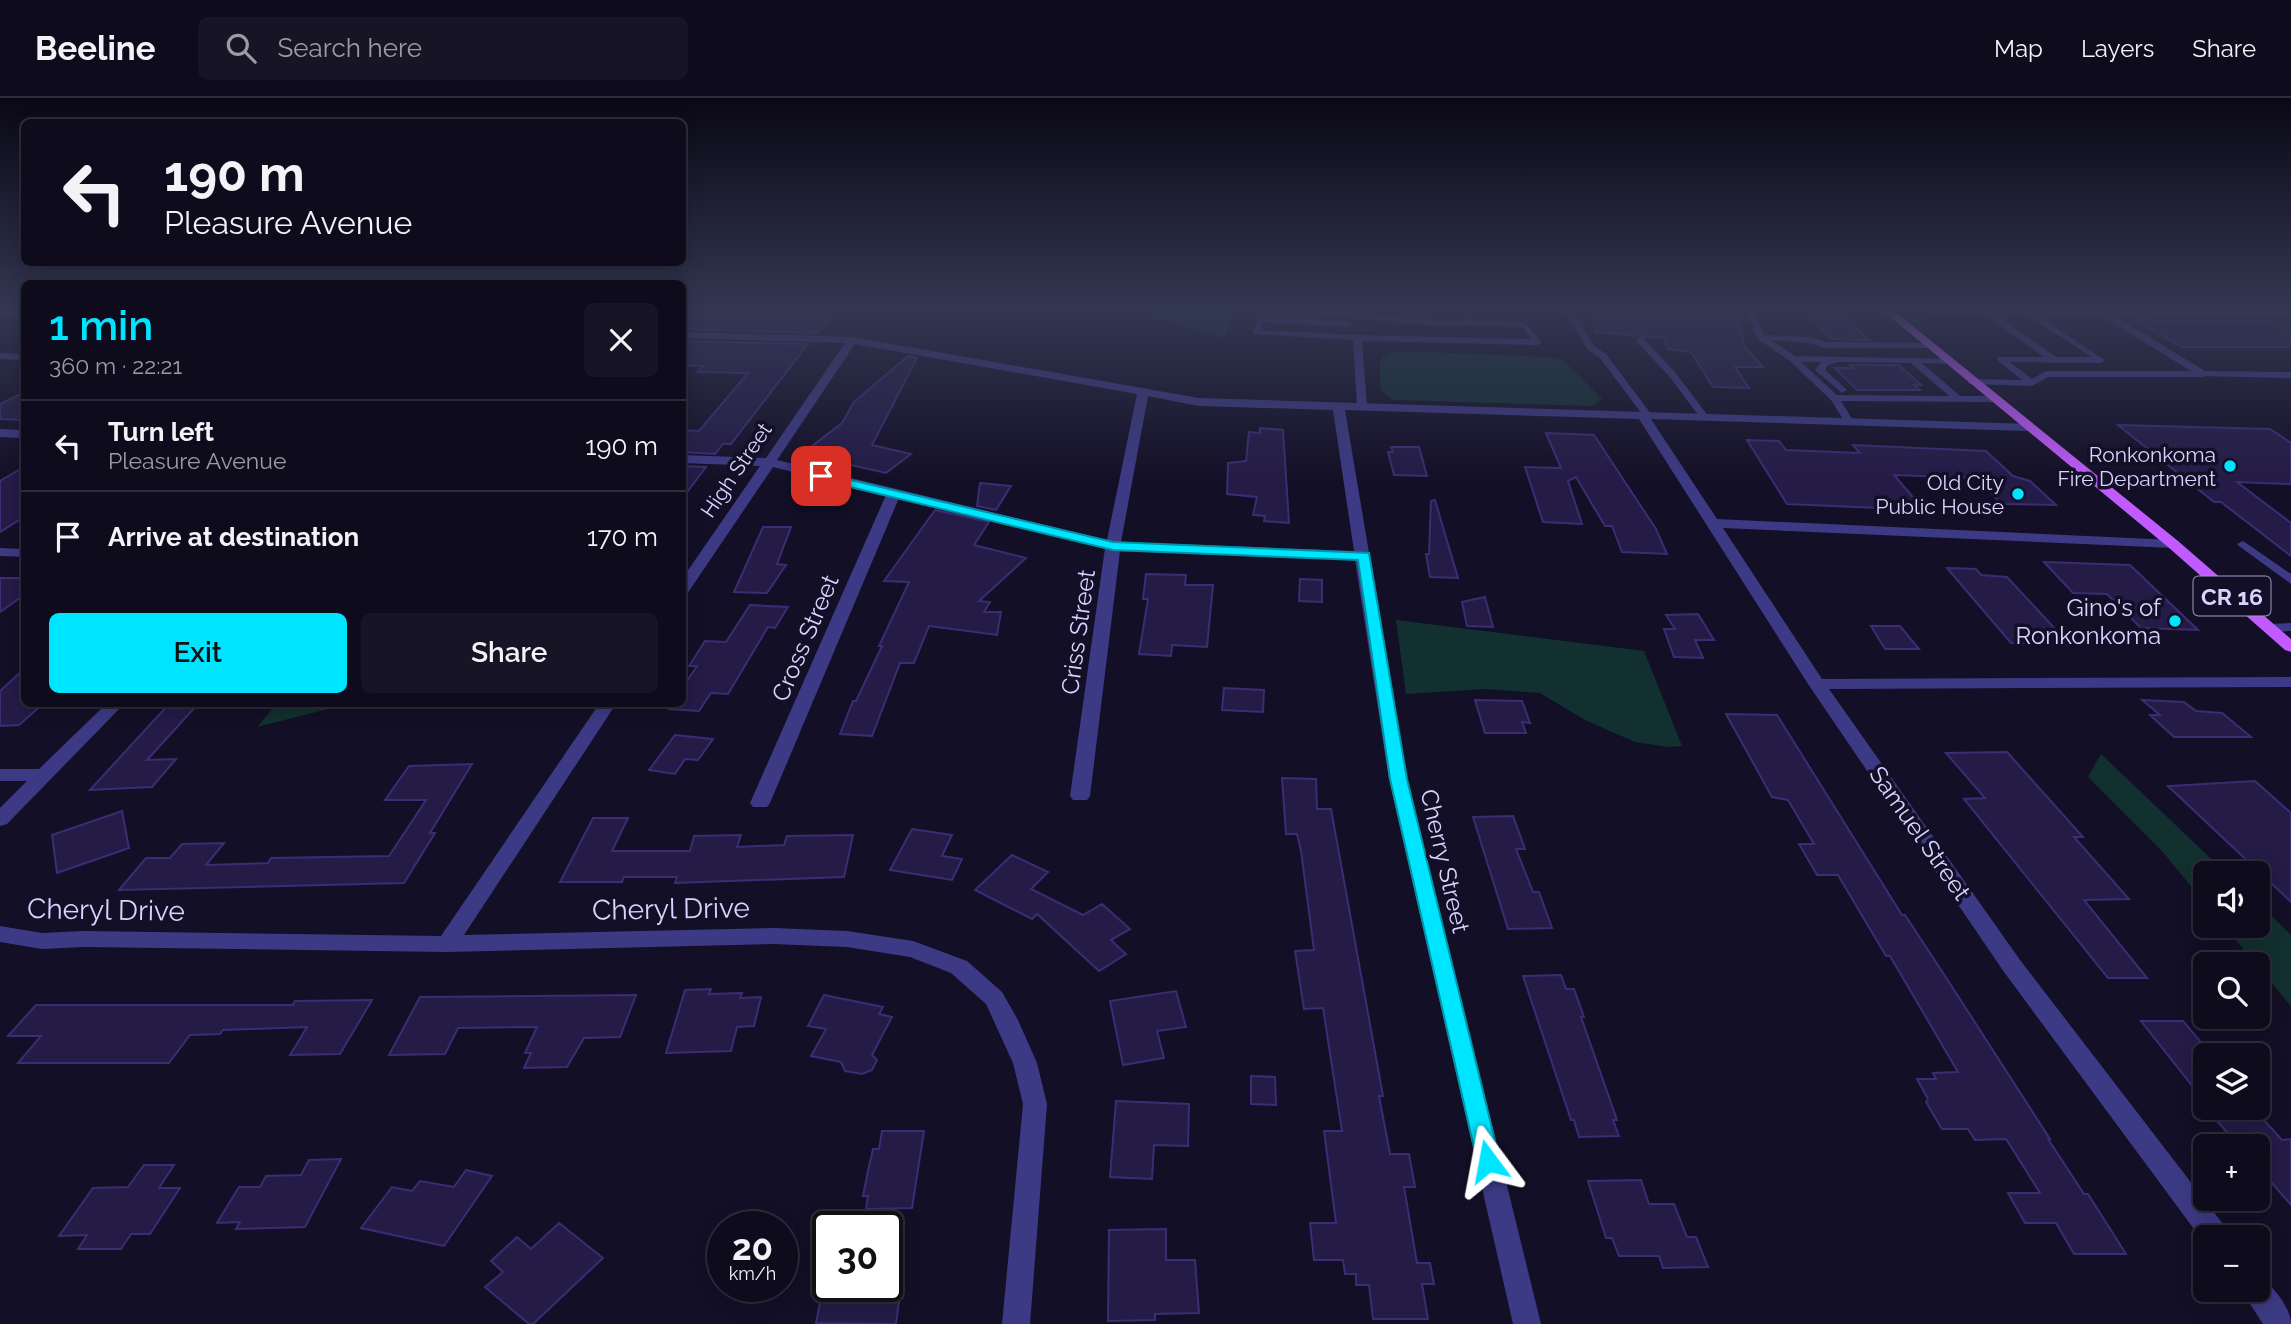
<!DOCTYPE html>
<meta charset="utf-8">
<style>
:root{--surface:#0e0b1c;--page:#171425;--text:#f1f3f6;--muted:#9b9ba3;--line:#2e2b3b;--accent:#00e5ff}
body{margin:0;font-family:Raleway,sans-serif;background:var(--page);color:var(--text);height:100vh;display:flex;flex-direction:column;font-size:26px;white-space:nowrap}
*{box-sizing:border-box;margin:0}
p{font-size:23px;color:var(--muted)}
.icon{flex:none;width:38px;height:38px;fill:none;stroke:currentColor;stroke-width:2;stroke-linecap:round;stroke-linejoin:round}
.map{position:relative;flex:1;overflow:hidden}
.sheet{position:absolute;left:21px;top:182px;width:665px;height:427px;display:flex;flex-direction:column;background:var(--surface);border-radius:10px;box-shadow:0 4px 18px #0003,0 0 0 2px var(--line)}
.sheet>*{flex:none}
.hud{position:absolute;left:21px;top:21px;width:665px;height:147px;border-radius:10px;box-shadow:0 4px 18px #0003,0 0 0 2px var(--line);background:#0e0b1c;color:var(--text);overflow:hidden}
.buttons{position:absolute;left:2193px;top:763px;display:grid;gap:14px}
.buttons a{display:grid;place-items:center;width:77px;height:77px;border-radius:10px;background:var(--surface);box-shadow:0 4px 18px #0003,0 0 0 2px var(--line);font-size:35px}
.speed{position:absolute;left:707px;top:1113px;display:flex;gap:14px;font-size:35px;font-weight:700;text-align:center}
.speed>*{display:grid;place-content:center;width:91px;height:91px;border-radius:50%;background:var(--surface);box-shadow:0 4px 18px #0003,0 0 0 2px var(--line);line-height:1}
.speed small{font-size:18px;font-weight:400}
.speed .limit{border:4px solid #111;border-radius:10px;background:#fff;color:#111}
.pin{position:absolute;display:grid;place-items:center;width:60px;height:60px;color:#fff;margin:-30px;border-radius:14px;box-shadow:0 4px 10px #0006}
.me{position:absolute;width:77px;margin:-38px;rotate:347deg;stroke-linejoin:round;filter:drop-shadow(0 0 5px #0008)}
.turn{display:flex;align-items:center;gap:24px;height:147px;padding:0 28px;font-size:32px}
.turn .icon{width:91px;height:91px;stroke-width:2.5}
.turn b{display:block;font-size:49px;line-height:60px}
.round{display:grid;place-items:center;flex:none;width:74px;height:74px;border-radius:10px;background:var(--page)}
.headline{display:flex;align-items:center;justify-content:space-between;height:119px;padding:0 28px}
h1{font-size:42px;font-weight:600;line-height:52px;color:var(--accent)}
.primary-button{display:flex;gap:14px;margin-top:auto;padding:14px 28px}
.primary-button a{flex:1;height:80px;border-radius:10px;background:var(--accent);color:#111;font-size:28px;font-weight:600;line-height:80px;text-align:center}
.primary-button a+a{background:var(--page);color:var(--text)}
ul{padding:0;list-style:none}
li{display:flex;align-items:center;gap:21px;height:91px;padding:0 28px;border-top:2px solid var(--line)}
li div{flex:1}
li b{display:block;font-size:26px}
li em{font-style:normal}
header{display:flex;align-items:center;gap:42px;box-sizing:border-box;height:98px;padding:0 35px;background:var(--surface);border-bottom:2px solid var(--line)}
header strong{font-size:33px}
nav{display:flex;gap:38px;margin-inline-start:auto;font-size:24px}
.search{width:490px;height:63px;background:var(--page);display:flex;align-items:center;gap:18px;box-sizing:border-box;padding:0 24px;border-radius:10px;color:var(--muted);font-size:26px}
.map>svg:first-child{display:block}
.green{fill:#12302f}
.building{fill:#241b47;stroke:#3b2d73;stroke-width:2}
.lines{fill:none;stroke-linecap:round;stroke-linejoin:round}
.service{fill:#3d3a85;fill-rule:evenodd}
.minor{fill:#3d3a85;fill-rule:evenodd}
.tertiary{fill:#3d3a85;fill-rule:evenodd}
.primary{fill:#c25bff;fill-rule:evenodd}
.route{fill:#00e5ff;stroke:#0095a6;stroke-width:2}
.poi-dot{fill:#00e5ff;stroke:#130f26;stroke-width:2.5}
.labels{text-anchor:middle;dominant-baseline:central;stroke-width:7;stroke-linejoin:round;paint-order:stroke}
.far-poi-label{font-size:21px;fill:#d9d4ff;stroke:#130f26;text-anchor:end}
.far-street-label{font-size:21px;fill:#d9d4ff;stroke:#130f26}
.shield{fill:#130f26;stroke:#9e99be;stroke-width:2}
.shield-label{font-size:23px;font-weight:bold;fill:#d9d4ff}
.poi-label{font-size:24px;fill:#d9d4ff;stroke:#130f26;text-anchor:end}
.street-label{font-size:24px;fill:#d9d4ff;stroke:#130f26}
.near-street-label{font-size:28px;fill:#d9d4ff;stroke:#130f26}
</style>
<header>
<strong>Beeline</strong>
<div class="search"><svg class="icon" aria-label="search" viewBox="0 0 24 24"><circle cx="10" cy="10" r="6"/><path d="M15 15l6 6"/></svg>Search here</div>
<nav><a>Map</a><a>Layers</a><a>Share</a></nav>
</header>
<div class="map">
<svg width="2291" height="1226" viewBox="0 0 2291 1226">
<rect width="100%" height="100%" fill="#130f26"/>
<!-- green -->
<path class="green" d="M1124 212H1235L1224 239Z
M1397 253 1549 259 1564 263 1602 301 1592 308 1392 302 1380 291V266L1382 259Z
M1396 522 1644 553 1682 648 1668 649 1635 644 1585 622 1540 595 1486 591 1406 596Z
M276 606H348L257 629Z
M2101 656 2226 775H2205V805L2162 753 2088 679Z
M2258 805 2291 837V908L2224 828H2258Z"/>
<!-- building -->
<path class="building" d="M682 212 773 214 838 212 817 235 682 231Z
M1593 212H1735L1745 249 1763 269H1735L1749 290 1713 289 1691 254 1668 251 1664 240 1595 234Z
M1810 217 1843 219 1869 242 1830 241Z
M2136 222 2272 223 2291 234V249H2182Z
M682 243 808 246 731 346H723L715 356 682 354V332L699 333 748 275 697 274 703 268 682 267Z
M908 258 917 260 872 347 911 356 886 375 846 366 849 363 803 355 842 325 854 304Z
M1850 267H1899L1921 287H1914L1920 292H1857L1835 270H1853Z
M24 294V322L0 321V306Z
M2118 327 2270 331 2291 345V386L2237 384 2291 425V458L2221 404H2214Z
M1260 330 1283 332 1289 425 1264 423 1265 418 1253 417 1257 399 1227 396 1228 365 1246 363 1249 334 1260 335Z
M1546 335 1594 337 1656 431 1667 456 1622 454 1612 428H1605L1576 379 1568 383 1582 426 1543 424 1525 369 1561 370Z
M1747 342 1779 343 1786 352 1860 355 1853 347 1986 353 2013 378 2030 383 2056 407 2002 406 1975 380 1894 377 1924 412 1787 406Z
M1391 349H1419L1427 378 1394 377 1388 354H1393Z
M682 368 706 369 682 401Z
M24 369V419L0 434V383Z
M980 385 1011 388 996 412 977 408Z
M1435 402 1458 480 1430 479 1426 456H1429L1431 403Z
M935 412 989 424 974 447 1026 460 979 503 990 504 984 514H1001L997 537 929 528 914 565H900L872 638 840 636 853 603H856L882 548H879L909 484 884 483Z
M763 429H791L777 466 786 467 767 495 734 494Z
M2044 464 2130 467 2198 532 2141 530 2107 496 2073 495Z
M1947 470 1976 471 1981 477 2007 479 2070 547 2011 545Z
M1146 476 1186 477 1185 487H1213L1207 549 1172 547 1171 558 1139 556 1148 501H1143Z
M0 480H24V497L0 514Z
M1300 481 1322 482V504L1299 503Z
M1485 499 1493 529 1467 528 1462 504Z
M750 507 788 509 775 530 768 529 728 596 711 595 699 613 669 611 672 606H682V590L697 568H689L705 543 726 544Z
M1698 516 1714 542H1695L1703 560 1674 559 1664 531H1675L1666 517Z
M1871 528H1900L1919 551H1885Z
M24 571V606H43L19 627 0 628V593Z
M1224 590 1264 592 1263 614 1222 612Z
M1475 602 1522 603 1530 625 1522 624 1526 635H1485Z
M2142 602 2184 604 2196 613 2222 615 2251 639H2174L2150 617H2160Z
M169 606H198L147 662 176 661 152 689 90 692Z
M1726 616 1777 617 1902 817H1905L1947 881 2050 1041H2048L2084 1096H2088L2126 1156H2074L2056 1125H2025L2008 1095H2040L2006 1041 1975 1042 1968 1031H1942L1926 1004 1928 1001 1917 981H1936L1933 975 1958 974 1890 858H1886L1838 777H1817L1799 746H1814L1788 702 1772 699Z
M675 637 713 641 698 662 685 661 675 676 649 672Z
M2007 654 2083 739H2074L2129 801 2084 802 2147 880H2108L1964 701 1985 700 1946 655Z
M472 666 430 735H435L404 785 119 792 146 760H170L182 746 224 745 206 767 268 765 271 760 389 758 426 702H385L409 668Z
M1282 680 1316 681 1317 711H1331L1383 998H1379L1390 1056H1409L1415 1089H1404L1417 1165H1430L1434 1186H1422L1428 1221H1373L1369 1187H1356V1176H1345L1343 1162H1314L1310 1125H1336L1324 1033H1342L1323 910 1304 911 1295 853 1314 852 1301 753 1297 736H1286Z
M2255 683 2291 715V804L2168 688Z
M122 713 129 750 57 775 52 737Z
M1513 718 1525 751H1516L1533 794H1539L1552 830 1508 831 1473 719Z
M593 720H628L612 753H690L694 738 741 737 737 749 784 747 787 738 853 737 844 779 675 785 677 779H624L622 784H560Z
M912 731 952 737 942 758 962 761 952 782 890 772Z
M1012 757 1048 774 1031 791 1083 817 1102 806 1130 831 1111 842 1126 856 1099 873 1037 816 1032 821 975 792Z
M1561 877 1566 891H1574L1584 919H1581L1617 1022H1613L1619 1038 1579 1039 1574 1022H1571L1523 878Z
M711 891 709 896 742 895 740 900 761 899 754 928 737 929 731 953 666 955 685 892Z
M1176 893 1186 929 1157 933 1164 960 1123 967 1110 903Z
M636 897 620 939 584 940 567 969 524 970 531 955H525L537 929 458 930 445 956 389 957 420 899Z
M824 897 883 909 879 916 892 919 872 957 877 962 872 972 862 976 845 973 841 964 811 958 826 931 808 928Z
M372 902 340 956 290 957 307 929 223 932 220 936 190 937 169 965H18L41 938H8L36 907H293L295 903Z
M2141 923H2183L2205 949V1004Z
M1251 978 1275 979 1276 1007 1251 1006Z
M1116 1003 1189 1006 1188 1048 1154 1047 1152 1081 1110 1079Z
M2255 1012 2282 1042 2291 1041V1107L2258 1069V1048H2239L2210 1015Z
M882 1033H924L912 1110 866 1111 868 1098H863L868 1073 873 1051H879Z
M341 1061 305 1129 236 1131 240 1124 217 1125 239 1089H260L266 1078 301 1077 309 1062Z
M144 1067H174L159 1090H180L150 1136H131L121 1151H78L87 1137 59 1138 93 1090 128 1089Z
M466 1072 492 1078 444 1148 361 1130 392 1089 412 1093 420 1083 454 1089Z
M1641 1082 1649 1106H1674L1687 1139H1696L1708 1169 1663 1170 1659 1158H1619L1612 1140H1606L1588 1083Z
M559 1125 603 1160 533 1226H529L485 1189 503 1174 491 1163 517 1139 531 1151Z
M1166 1131V1162H1195L1199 1215 1155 1216V1222L1108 1223 1109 1132Z
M901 1188 896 1226 816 1225 823 1189Z"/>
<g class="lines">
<!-- service -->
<path class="service" d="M1259 212H1267L1265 219 1348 223 1352 226 1348 229 1263 224 1261 232 1357 237 1531 241 1522 229 1465 227 1449 229 1293 214 1289 212H1322L1449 223 1465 221 1524 224 1542 244 1538 247 1362 243 1367 308 1362 311 1357 308 1353 242 1253 236Z
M1745 212H1753L1764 237 1810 239 1826 244 1932 245V249L1929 250H1825L1809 245 1771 242 1795 258 1951 261V265L1948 266 1922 265 1960 298H1994L1999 301 1994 304 1841 303 1854 324 1846 326 1831 302 1790 263 1758 241ZM1801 264H1821L1815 272 1842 295 1847 292 1825 272 1828 267 1839 264 1911 265 1949 298 1837 297Z
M1979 212H1989L2056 259H2092L2021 213 2029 212 2105 262 2101 265 2010 264 2032 281 2046 273H2203L2208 276 2203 279H2048L2032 288 1970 286 1968 284 1973 281 2022 282 1998 263V259H2044Z
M1567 214H1573L1594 248 1606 256 1651 316V320H1645L1600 260 1588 252 1566 216Z
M1637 240H1643L1675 274 1708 318V322H1702L1669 278 1637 244Z
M2243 443 2291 476V486L2239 448 2237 446Z
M2291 525V533L2269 534 2263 530 2269 526Z"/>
<!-- minor -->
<path class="minor" d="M2105 212 2205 273 2291 274V280L2199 278 2094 213Z
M0 213 24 214V220L0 219Z
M682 234 852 239 1199 300 2031 326 2033 329 2027 333 1651 321 1717 421 2173 442 2180 446 2173 450 1723 430 1822 581 2291 579V589L1829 591 2020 862 2226 1130 2229 1139H2205V1146L2004 874 1808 586 1639 321 1345 312 1407 681 1541 1226H1513L1389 681 1355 462 1120 453 1090 698 1087 702H1073L1070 698 1105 450 899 400 770 705 767 709H753L750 705 886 397 773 369 687 496 682 497V481L760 368 682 365V357L766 360 845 245 682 240ZM855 246 1137 296 1107 442 777 362ZM1148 298 1199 308 1333 312 1354 453 1121 444Z
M0 255 24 256V262L0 261Z
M0 331 24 332V340L0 339Z
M0 450 24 451V459L0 458Z
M106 606H124L7 726 0 728V710L27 683H0V671H39Z
M599 606H616L464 837 774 830 847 833 913 843 967 863 1002 894 1018 922 1037 965 1047 1006 1030 1226H1002L1023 1006 1013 965 986 906 951 875 910 859 847 849 774 846 447 854 84 849 42 851 0 844V828L42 835 84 833 441 838Z
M2258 1180C2272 1185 2291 1210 2291 1226H2263L2241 1192H2258Z"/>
<!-- tertiary -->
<path class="tertiary" d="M1919 212H2291V218L1924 215Z"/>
<!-- primary -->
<path class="primary" d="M1882 212H1893L2178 443 2291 541V554L2285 552 2168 449Z"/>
</g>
<!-- sky -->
<linearGradient id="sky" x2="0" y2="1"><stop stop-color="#0a0815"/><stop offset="0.55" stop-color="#333752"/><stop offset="1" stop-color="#333752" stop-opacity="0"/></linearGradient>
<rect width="2291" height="384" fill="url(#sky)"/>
<!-- route -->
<path class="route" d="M821 375 1113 444 1369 455 1407 681 1500 1063 1496 1070 1488 1073 1480 1070 1477 1063 1390 681 1358 462 1113 452 817 381 815 378Z"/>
<!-- markers -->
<g class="poi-dot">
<circle cx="2230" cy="368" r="7"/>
<circle cx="2018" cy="396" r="7"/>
<circle cx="2175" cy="523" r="7"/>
</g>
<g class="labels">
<!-- far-poi labels -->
<g class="far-poi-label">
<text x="2216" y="356">Ronkonkoma<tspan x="2216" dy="24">Fire Department</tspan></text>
<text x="2004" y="384">Old City<tspan x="2004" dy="24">Public House</tspan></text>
</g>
<!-- far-street labels -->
<g class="far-street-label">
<text transform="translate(736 372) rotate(-56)">High Street</text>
</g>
<!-- shield labels -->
<rect class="shield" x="2193.5" y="478.5" width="77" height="39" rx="5"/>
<g class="shield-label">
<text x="2232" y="498">CR 16</text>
</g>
<!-- poi labels -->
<g class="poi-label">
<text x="2161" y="509">Gino's of<tspan x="2161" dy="28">Ronkonkoma</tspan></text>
</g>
<!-- street labels -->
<g class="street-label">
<text transform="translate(1078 534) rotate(-82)">Criss Street</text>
<text transform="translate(805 540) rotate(-67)">Cross Street</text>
<text transform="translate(1920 735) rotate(55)">Samuel Street</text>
<text transform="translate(1445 763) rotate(77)">Cherry Street</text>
</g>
<!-- near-street labels -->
<g class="near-street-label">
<text transform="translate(671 811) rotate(-1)">Cheryl Drive</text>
<text transform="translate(106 812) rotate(1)">Cheryl Drive</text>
</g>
</g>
</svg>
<div class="buttons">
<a><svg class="icon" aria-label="sound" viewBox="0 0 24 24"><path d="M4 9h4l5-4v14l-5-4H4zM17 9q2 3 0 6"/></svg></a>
<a><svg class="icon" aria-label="search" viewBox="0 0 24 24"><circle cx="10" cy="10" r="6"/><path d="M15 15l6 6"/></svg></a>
<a><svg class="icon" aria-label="layers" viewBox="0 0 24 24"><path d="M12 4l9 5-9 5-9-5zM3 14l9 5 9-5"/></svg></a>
<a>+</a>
<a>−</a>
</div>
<div class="speed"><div>20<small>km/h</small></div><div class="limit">30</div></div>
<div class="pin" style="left:821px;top:378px;background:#d93025"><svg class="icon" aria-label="arrive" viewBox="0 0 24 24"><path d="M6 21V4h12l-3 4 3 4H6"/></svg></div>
<svg class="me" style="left:1488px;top:1063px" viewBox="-20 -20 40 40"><path d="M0-17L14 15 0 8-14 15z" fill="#00e5ff" stroke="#fff" stroke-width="4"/></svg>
<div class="hud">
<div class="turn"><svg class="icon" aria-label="left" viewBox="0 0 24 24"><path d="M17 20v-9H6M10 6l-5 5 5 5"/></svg><div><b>190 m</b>Pleasure Avenue</div></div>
</div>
<section class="sheet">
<div class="headline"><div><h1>1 min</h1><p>360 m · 22:21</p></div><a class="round"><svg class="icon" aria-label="close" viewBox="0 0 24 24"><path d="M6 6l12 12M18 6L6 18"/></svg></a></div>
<ul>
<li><svg class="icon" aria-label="left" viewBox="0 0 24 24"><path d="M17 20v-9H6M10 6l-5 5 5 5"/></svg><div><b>Turn left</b><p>Pleasure Avenue</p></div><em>190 m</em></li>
<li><svg class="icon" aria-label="arrive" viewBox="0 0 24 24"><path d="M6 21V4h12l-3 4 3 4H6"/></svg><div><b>Arrive at destination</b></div><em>170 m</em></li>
</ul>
<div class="primary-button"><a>Exit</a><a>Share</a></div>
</section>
</div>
